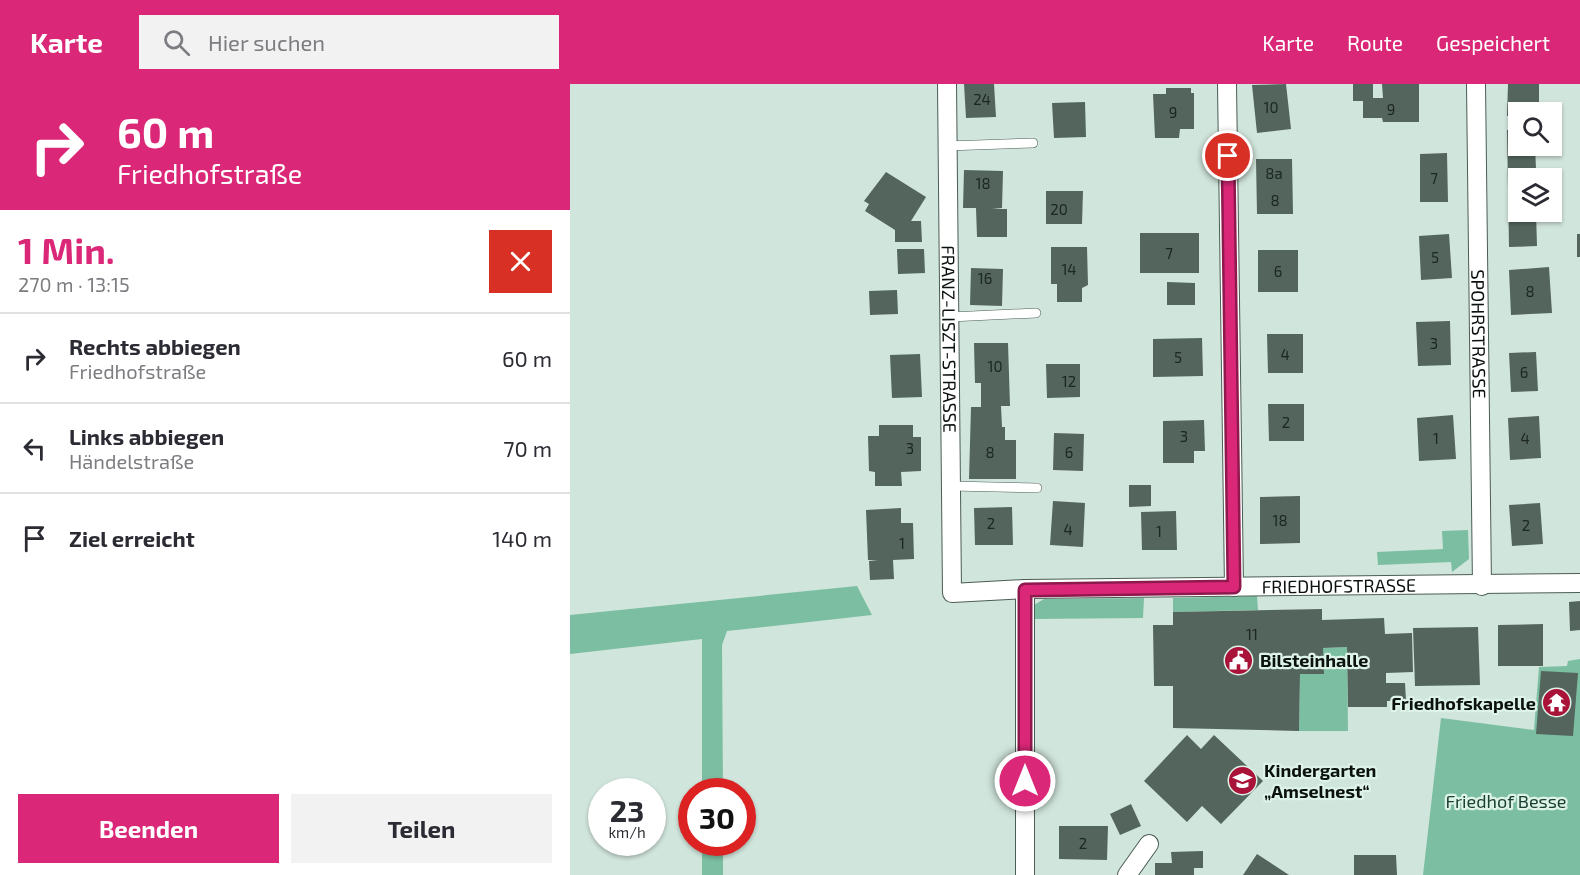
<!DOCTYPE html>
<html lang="de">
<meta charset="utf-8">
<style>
:root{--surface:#fff;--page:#f2f2f3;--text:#2b2b33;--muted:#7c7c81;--line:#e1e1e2;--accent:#db2777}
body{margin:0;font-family:"Exo 2",sans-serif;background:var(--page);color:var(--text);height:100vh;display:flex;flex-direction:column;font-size:22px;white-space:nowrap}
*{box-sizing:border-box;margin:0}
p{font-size:20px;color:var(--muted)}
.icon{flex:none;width:33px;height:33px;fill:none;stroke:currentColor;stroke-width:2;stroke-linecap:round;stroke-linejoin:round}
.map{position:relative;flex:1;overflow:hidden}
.panel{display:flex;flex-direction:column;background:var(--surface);width:570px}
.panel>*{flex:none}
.guide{background:#db2777;color:#fff;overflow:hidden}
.controls{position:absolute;left:938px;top:18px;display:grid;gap:12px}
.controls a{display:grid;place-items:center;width:54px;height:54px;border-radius:0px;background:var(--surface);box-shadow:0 2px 4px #0004;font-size:30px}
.speed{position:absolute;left:18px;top:694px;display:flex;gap:12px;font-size:30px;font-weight:700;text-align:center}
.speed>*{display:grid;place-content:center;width:78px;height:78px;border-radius:50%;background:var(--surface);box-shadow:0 2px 4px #0004;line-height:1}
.speed small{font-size:15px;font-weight:400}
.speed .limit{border:9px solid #d22;background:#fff;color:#111}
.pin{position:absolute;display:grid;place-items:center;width:51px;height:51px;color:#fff;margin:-26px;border:3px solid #fff;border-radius:50%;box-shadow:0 2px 6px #0007}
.me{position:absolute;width:66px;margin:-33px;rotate:0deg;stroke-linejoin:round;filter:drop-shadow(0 0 4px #0008)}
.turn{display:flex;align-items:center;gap:21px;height:126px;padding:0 18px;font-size:27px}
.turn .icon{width:78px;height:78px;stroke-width:2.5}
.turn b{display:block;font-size:42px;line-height:51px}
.round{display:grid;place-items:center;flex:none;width:63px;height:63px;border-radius:0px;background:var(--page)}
.summary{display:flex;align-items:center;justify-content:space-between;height:102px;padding:0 18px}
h1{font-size:36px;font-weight:700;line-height:45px;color:var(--accent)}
.primary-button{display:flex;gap:12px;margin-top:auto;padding:12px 18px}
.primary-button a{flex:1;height:69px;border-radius:0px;background:var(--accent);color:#fff;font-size:24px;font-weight:700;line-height:69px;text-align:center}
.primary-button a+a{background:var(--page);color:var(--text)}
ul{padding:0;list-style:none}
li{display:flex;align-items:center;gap:18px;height:90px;padding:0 18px;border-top:2px solid var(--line)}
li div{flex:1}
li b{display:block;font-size:22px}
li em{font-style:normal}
header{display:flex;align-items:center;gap:36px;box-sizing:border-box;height:84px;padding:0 30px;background:var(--accent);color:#fff}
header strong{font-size:28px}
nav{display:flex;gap:33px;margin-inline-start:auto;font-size:21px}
.search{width:420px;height:54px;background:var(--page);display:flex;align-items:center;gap:15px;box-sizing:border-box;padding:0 21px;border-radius:0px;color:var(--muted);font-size:22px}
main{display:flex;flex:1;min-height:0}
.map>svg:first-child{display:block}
.green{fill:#7cbea2}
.building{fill:#53655d}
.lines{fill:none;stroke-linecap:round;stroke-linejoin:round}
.lane-casing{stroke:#4b5d54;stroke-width:10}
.street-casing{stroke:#4b5d54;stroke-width:20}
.lane{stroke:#fff;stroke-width:9}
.street{stroke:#fff;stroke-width:18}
.route-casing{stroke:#8e194d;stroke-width:15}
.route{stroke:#db2777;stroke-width:10}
.labels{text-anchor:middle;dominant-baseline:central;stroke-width:4.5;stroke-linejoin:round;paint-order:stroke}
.number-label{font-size:15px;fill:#1c2622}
.street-label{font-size:18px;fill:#0a110e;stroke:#ddf3e8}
.poi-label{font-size:18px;font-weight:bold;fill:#0a110e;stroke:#ddf3e8;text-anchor:start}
.park-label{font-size:18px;fill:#194031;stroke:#ddf3e8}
</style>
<header>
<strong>Karte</strong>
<div class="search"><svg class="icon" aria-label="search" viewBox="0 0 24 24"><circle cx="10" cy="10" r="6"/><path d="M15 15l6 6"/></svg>Hier suchen</div>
<nav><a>Karte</a><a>Route</a><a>Gespeichert</a></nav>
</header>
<main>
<section class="panel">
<div class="guide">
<div class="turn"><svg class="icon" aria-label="right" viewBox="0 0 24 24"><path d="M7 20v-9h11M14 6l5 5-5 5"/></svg><div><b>60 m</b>Friedhofstraße</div></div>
</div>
<div class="summary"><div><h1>1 Min.</h1><p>270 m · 13:15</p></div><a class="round" style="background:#d93025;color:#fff"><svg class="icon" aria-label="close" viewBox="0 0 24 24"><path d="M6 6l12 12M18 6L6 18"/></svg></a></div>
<ul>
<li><svg class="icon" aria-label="right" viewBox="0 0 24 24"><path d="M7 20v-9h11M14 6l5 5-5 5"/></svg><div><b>Rechts abbiegen</b><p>Friedhofstraße</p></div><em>60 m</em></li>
<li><svg class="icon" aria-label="left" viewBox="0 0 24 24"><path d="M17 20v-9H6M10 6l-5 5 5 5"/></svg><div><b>Links abbiegen</b><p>Händelstraße</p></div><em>70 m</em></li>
<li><svg class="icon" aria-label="arrive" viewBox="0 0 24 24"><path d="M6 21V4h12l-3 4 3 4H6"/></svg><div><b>Ziel erreicht</b></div><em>140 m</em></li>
</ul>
<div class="primary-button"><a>Beenden</a><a>Teilen</a></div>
</section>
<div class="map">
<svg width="1010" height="791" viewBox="0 0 1010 791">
<rect width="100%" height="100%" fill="#d0e5db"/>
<!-- green -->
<path class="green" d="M898 446 899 475 882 488 881 478 808 481 807 468 873 465 872 447Z
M287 502 302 531 157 547 152 561 153 708H132V555L0 570V531Z
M687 512 688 526 603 528V514Z
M574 514 573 534 462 535 464 521 474 515Z
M777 563 778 647H729L730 590 753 589V564Z
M1010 575V791H853L871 634 964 646 969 583 997 582 998 577Z
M132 759H153V791H132Z"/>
<!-- building -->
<path class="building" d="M394 0H424L426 33 396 34Z
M716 0 721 45 687 49 682 1Z
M783 0H803V14H813L812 0H849V38H813L812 34H793V17H783Z
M938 0H969V23H953V28H948V32H937Z
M596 4H621V9H624V45H610L609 54H585L583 10H596Z
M515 18 516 53 484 54 482 19Z
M937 46H948V62H965L966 85H958V94H948V128H966L967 162 939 163Z
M877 69 878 118H850V70Z
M686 75H722L723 130H687Z
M394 86 433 87 432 124 422 125H437V153H407L406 124H393Z
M316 88 356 113 341 137H351L352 158H325V146L295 127 299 120 294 117Z
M476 107H513L512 140H476Z
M570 149H629V189H570Z
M879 150 882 194 851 196 849 152Z
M1007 150H1010V173H1007Z
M481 163H517L518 201 512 204V218H487V200H481Z
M327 165H354L355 189 328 190Z
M688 166H728V208H688Z
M979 183 982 229 941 231 939 186Z
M401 184 433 185 432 222 400 221Z
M597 198 625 199V221H597Z
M327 206 328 230 300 231 299 207Z
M880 237 881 281 848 282 846 238Z
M697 250H733V289H698Z
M632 254 633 292 583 293V255Z
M404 259H438L440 322H431L432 343H435V356H446V395H399L401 323H411V299H405Z
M966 268 968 307 941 308 939 269Z
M350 270 352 313 322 314 320 271Z
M476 280H510V313L477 314Z
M698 320H734V357H699Z
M883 331 886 375 849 377 847 334Z
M969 332 971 374 940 376 938 334Z
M634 336 635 367H624V379H593V337Z
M309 341H343V353H351V387L331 388 332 402H305V388L299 387 298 352H309Z
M484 349 514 350 513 387 483 386Z
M559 401H581V422L559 423Z
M730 412V459L690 460V413Z
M483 417 515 419 513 463 480 461Z
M970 419 973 460 942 462 939 421Z
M442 423 443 461H405L404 424Z
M331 424V439H343L344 475 323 476 324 495 300 496 299 477 308 476H298L296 426Z
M606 427 607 466H572L571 428Z
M1010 517V546L1000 547 999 518Z
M752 525V536L814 534 815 550 842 549 843 588 816 589V599H835L836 617H817V623H778L777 563 753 564 754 590H730L729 647 603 644V602H584L583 541H603V528Z
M973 540V582H928V541Z
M908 543 910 601 845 602 843 544Z
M971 587 1008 589 1003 652 966 650Z
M617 651 631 665 644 651 693 697 651 740 632 722 617 738 574 697Z
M561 720 571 742 550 751 540 730Z
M489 742H538L537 776 489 775Z
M633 767V784H624V791H585V779H602L601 768Z
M687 770 719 791H673Z
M784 771H826L827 791H784Z"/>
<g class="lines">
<defs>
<path id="lane" d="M377 62 463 59
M380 233 466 229
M380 402 467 404"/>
<g id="street">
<path id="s1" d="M377 0 382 509 455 505 1010 499"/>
<path d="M657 0 664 503"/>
<path id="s2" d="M906 0 912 502"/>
<path d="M455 505V791"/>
<path d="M557 791 579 760"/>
</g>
</defs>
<!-- lane casing -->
<use href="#lane" class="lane-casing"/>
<!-- street casing -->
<use href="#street" class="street-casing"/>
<!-- lane -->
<use href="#lane" class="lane"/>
<!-- street -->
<use href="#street" class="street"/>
</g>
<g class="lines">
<defs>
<path id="route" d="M455 697V506L664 503 658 72"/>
</defs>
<!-- route casing -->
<use href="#route" class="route-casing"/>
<!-- route -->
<use href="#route" class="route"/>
</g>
<!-- icons -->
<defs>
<symbol id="civic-disc" viewBox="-11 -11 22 22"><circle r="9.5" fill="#aa1339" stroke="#ddf3e8"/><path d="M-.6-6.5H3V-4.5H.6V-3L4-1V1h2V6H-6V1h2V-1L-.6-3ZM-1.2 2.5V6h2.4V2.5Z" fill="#fff"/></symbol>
<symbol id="temple-disc" viewBox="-11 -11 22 22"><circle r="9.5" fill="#aa1339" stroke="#ddf3e8"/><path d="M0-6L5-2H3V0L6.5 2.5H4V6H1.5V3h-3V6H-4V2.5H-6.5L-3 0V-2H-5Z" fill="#fff"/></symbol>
<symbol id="school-disc" viewBox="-11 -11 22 22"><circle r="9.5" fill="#aa1339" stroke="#ddf3e8"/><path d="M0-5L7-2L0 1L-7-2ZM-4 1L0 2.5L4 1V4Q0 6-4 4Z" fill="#fff"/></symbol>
</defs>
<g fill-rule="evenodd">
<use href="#civic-disc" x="652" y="560" width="33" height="33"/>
<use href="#temple-disc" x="970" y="602" width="33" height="33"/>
<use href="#school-disc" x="656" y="680" width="33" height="33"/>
</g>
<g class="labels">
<!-- number labels -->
<g class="number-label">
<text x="412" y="15">24</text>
<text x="701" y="23">10</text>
<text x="821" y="25">9</text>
<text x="603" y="28">9</text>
<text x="704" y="89">8a</text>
<text x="864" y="94">7</text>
<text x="413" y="99">18</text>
<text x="705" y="116">8</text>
<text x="489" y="125">20</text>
<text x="599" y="169">7</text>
<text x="865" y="173">5</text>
<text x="499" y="185">14</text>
<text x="708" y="187">6</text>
<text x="415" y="194">16</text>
<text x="960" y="207">8</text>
<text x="864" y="259">3</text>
<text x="715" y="270">4</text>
<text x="608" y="273">5</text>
<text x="425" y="282">10</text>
<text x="954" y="288">6</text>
<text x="499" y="297">12</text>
<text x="716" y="338">2</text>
<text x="614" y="352">3</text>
<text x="866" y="354">1</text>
<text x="955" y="354">4</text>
<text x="340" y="364">3</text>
<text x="420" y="368">8</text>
<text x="499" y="368">6</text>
<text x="710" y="436">18</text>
<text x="421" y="439">2</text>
<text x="956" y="441">2</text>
<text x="498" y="445">4</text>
<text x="589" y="447">1</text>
<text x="332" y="459">1</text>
<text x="682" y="550">11</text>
<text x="513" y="759">2</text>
</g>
<!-- street labels -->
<g class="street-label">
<text stroke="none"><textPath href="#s2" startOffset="250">SPOHRSTRASSE</textPath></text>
<text stroke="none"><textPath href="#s1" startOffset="255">FRANZ-LISZT-STRASSE</textPath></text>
<text stroke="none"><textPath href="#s1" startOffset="896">FRIEDHOFSTRASSE</textPath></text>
</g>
<!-- poi labels -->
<g class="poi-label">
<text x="690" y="576">Bilsteinhalle</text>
<text x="966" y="619" text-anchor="end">Friedhofskapelle</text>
<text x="694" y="686">Kindergarten<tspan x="694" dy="21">„Amselnest“</tspan></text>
</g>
<!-- park labels -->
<g class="park-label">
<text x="936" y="717">Friedhof Besse</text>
</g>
</g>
</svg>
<div class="controls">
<a><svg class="icon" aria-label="search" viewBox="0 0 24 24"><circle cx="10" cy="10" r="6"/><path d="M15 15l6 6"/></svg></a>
<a><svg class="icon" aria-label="layers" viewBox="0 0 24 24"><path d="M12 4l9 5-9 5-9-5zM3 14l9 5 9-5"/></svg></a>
</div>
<div class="speed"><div>23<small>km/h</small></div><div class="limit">30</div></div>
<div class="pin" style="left:658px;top:72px;background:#d93025"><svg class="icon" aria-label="arrive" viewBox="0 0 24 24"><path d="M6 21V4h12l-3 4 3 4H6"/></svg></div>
<svg class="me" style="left:455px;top:697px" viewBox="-20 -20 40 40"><circle r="17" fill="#db2777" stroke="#fff" stroke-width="3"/><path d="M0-11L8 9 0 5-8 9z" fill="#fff"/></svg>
</div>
</main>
